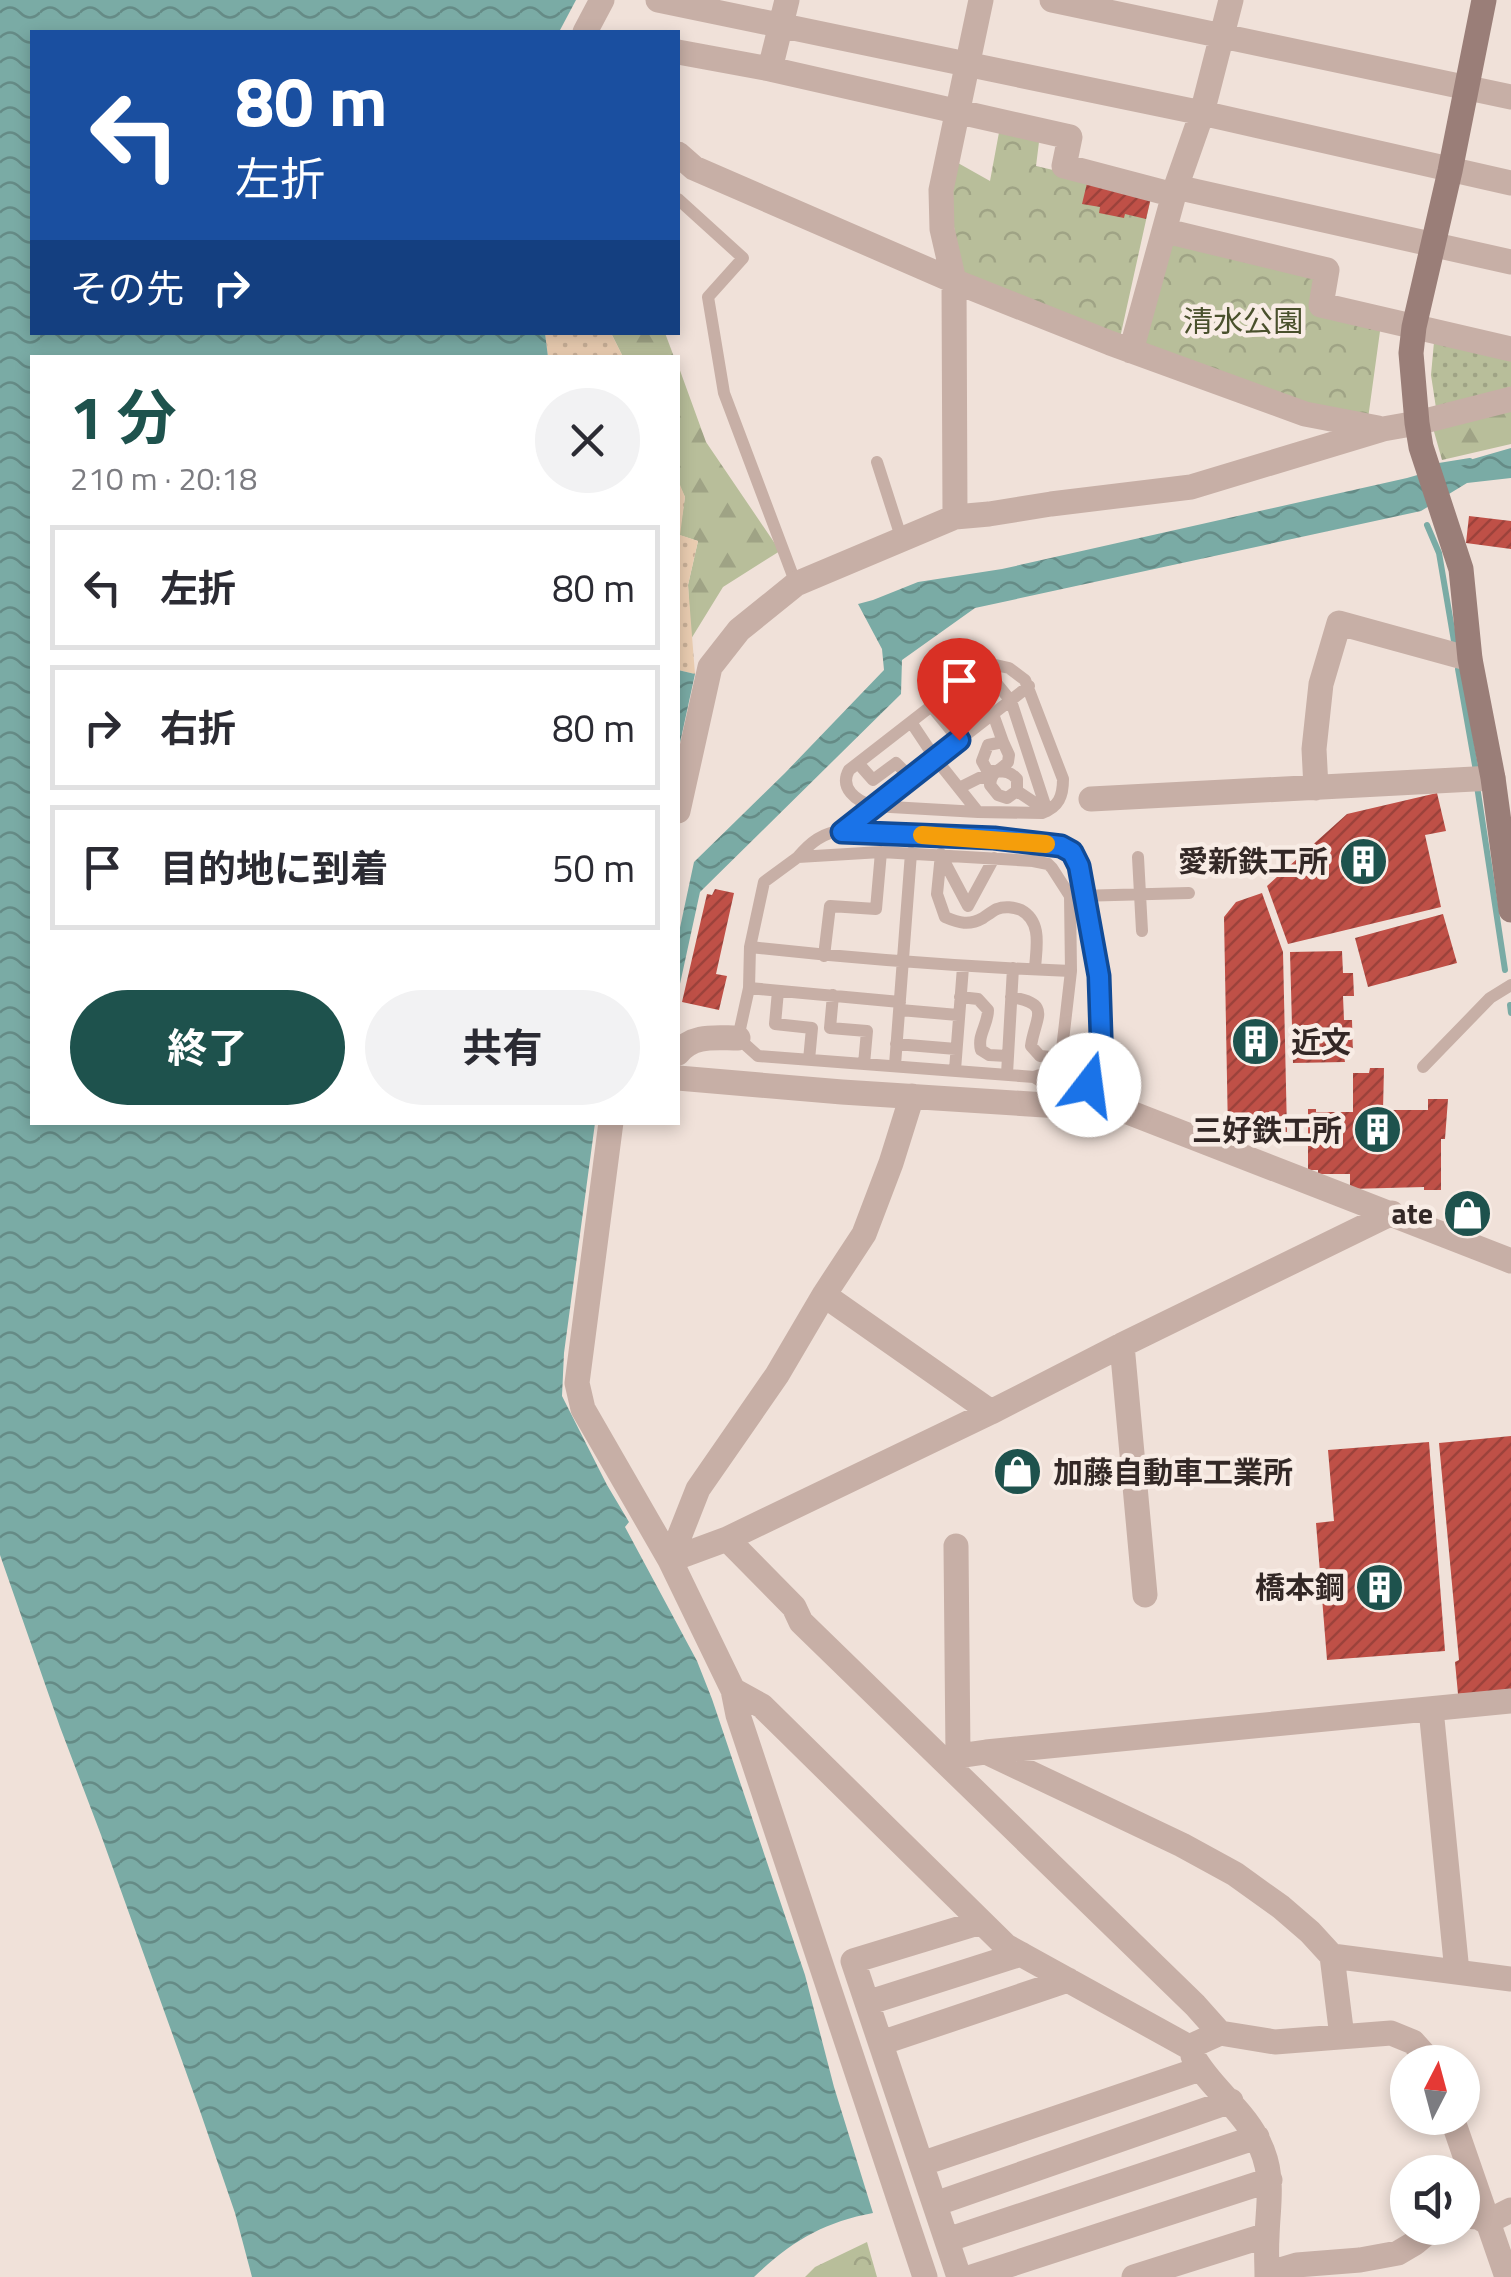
<!DOCTYPE html>
<html lang="ja">
<meta charset="utf-8">
<style>
:root{--surface:#fff;--page:#f2f2f3;--text:#2b2b33;--muted:#7c7c81;--line:#e1e1e2;--accent:#1e524d}
body{margin:0;font-family:"Titillium Web","Noto Sans JP",sans-serif;background:var(--page);color:var(--text);height:100vh;display:flex;flex-direction:column;font-size:38px;white-space:nowrap}
*{box-sizing:border-box;margin:0}
p{font-size:32px;color:var(--muted)}
.icon{flex:none;width:55px;height:55px;fill:none;stroke:currentColor;stroke-width:2;stroke-linecap:round;stroke-linejoin:round}
.map{position:relative;flex:1;overflow:hidden}
.side{position:absolute;left:30px;top:355px;width:650px;height:770px;display:flex;flex-direction:column;background:var(--surface);border-radius:0px;box-shadow:0 5px 15px #0003}
.side>*{flex:none}
.guide{position:absolute;left:30px;top:30px;width:650px;height:305px;border-radius:0px;box-shadow:0 5px 15px #0003;background:#1a4fa0;color:#fff;overflow:hidden}
.needle{width:65px;rotate:6deg}
.tools{position:absolute;left:1390px;top:2045px;display:grid;gap:20px}
.tools a{display:grid;place-items:center;width:90px;height:90px;border-radius:50%;background:var(--surface);box-shadow:0 5px 15px #0003;font-size:50px}
.pin{position:absolute;display:grid;place-items:center;width:85px;height:85px;color:#fff;margin:-102px -42px;border-radius:50% 50% 50% 0;rotate:-45deg;box-shadow:0 0 10px #0007}
.pin .icon{rotate:45deg}
.me{position:absolute;width:110px;margin:-55px;rotate:15deg;stroke-linejoin:round;filter:drop-shadow(0 0 8px #0008)}
.turn{display:flex;align-items:center;gap:35px;height:210px;padding:0 40px;font-size:45px}
.turn .icon{width:130px;height:130px;stroke-width:2.5}
.turn b{display:block;font-size:70px;line-height:85px}
.then{display:flex;align-items:center;height:95px;padding:0 40px;background:#0003;gap:20px;font-size:38px}
.round{display:grid;place-items:center;flex:none;width:105px;height:105px;border-radius:52px;background:var(--page)}
.overview{display:flex;align-items:center;justify-content:space-between;height:170px;padding:0 40px}
h1{font-size:60px;font-weight:700;line-height:75px;color:var(--accent)}
.primary-button{display:flex;gap:20px;margin-top:auto;padding:20px 40px}
.primary-button a{flex:1;height:115px;border-radius:60px;background:var(--accent);color:#fff;font-size:40px;font-weight:700;line-height:115px;text-align:center}
.primary-button a+a{background:var(--page);color:var(--text)}
ul{padding:0;list-style:none}
li{display:flex;align-items:center;gap:30px;height:125px;margin:0 20px 15px;padding:0 20px;border:5px solid var(--line);border-radius:0px}
li div{flex:1}
li b{display:block;font-size:38px}
li em{font-style:normal}
.map>svg:first-child{display:block}
.grass{fill:url(#grass-dots)}
.forest{fill:url(#forest-firs)}
.sand{fill:url(#sand-dots)}
.park{fill:url(#park-crowns)}
.water{fill:url(#water-waves)}
.lines{fill:none;stroke-linecap:round;stroke-linejoin:round}
.stream{stroke:#7aaba5;stroke-width:6}
.building{fill:url(#building-hatch)}
.lane{stroke:#c7afa6;stroke-width:12}
.street{stroke:#c7afa6;stroke-width:25}
.secondary{stroke:#9a7e78;stroke-width:25}
.route-casing{stroke:#114b97;stroke-width:25}
.route{stroke:#1a73e8;stroke-width:18}
.slow{stroke:#f59e0b;stroke-width:18}
.labels{text-anchor:middle;dominant-baseline:central;stroke-width:9;stroke-linejoin:round;paint-order:stroke}
.park-label{font-size:30px;fill:#49502c;stroke:#f8ece5}
.poi-label{font-size:30px;font-weight:bold;fill:#332826;stroke:#f8ece5;text-anchor:end}
</style>
<div class="map">
<svg width="1511" height="2277" viewBox="0 0 1511 2277">
<defs>
<pattern id="grass-dots" width="8" height="8" patternUnits="userSpaceOnUse" patternTransform="scale(2.5)"><rect width="8" height="8" fill="#b8be9a"/><path d="M2 2h.1M6 6h.1" fill="none" stroke="#9fa385" stroke-width="1.8" stroke-linecap="round"/></pattern>
<pattern id="forest-firs" width="22" height="20" patternUnits="userSpaceOnUse" patternTransform="scale(2.5)"><rect width="22" height="20" fill="#b8be9a"/><path d="M5 1l3.5 6h-7zM16 11l3.5 6h-7z" fill="#9fa385"/></pattern>
<pattern id="sand-dots" width="8" height="8" patternUnits="userSpaceOnUse" patternTransform="scale(2.5)"><rect width="8" height="8" fill="#eacdb1"/><path d="M2 2h.1M6 6h.1" fill="none" stroke="#c9b098" stroke-width="1.8" stroke-linecap="round"/></pattern>
<pattern id="park-crowns" width="20" height="18" patternUnits="userSpaceOnUse" patternTransform="scale(2.5)"><rect width="20" height="18" fill="#b8be9a"/><path d="M2 6a3 3 0 1 1 6 0M12 15a3 3 0 1 1 6 0" fill="none" stroke="#9fa385"/></pattern>
<pattern id="water-waves" width="16" height="10" patternUnits="userSpaceOnUse" patternTransform="scale(2.5)"><rect width="16" height="10" fill="#7aaba5"/><path d="M0 5q4-4 8 0t8 0" fill="none" stroke="#658b86"/></pattern>
<pattern id="building-hatch" width="6" height="6" patternUnits="userSpaceOnUse" patternTransform="scale(2.5)"><rect width="6" height="6" fill="#bf5047"/><path d="M-1 1l2-2M0 6l6-6M5 7l2-2" fill="none" stroke="#9c423b"/></pattern>
</defs>
<rect width="100%" height="100%" fill="#f0e1d9"/>
<!-- grass -->
<path class="grass" d="M1434 342 1511 361V394L1436 408 1431 375Z"/>
<!-- forest -->
<path class="forest" d="M611 333H665L674 357H623Z
M678 365 706 442 780 551 723 587 691 639 688 585 698 541 679 535 685 497 678 483Z
M1511 409V444L1442 460 1433 428Z"/>
<!-- sand -->
<path class="sand" d="M545 333H611L623 357H548Z
M678 480 685 497 680 535 698 541 688 585 695 674 678 670Z"/>
<!-- park -->
<path class="park" d="M1000 127 1040 134 1036 166 1152 193 1120 338 962 277 949 196 958 163 990 181Z
M1168 235 1321 272 1312 312 1381 324 1367 426 1145 356 1140 330Z
M867 2242 877 2277H805L815 2267Z"/>
<!-- water -->
<path class="water" d="M0 0H576L559 32H32V332L545 333 548 357 32 358V1122L595 1123 564 1353 562 1396 607 1485 629 1522 625 1527 697 1661 712 1699 805 1975 834 2087 873 2213C824 2222 790 2242 754 2277H252L235 2213 200 2111 101 1835 60 1727 0 1555Z
M1511 448V478L1467 483 1421 511 975 608 902 660 901 694 700 892 678 993V937L694 862 785 773 884 670 882 649 858 604 873 600 918 582 1002 569 1407 478Z
M678 670 695 674 678 752Z"/>
<g class="lines">
<!-- stream -->
<path class="stream" d="M1433 467 1470 461
M1427 525 1439 553 1455 647
M1458 669 1476 771
M1477 786 1505 970
M1510 1005 1511 1013"/>
</g>
<!-- building -->
<path class="building" d="M1088 179 1152 193 1146 219 1125 214 1124 218 1099 213 1100 207 1082 204Z
M1469 516 1511 521V549L1466 543Z
M1437 793 1446 831 1425 835 1441 907 1288 944 1267 886 1347 814Z
M715 889 734 893 716 974 727 976 719 1010 682 1002 707 894 712 895Z
M1262 893 1283 952 1287 1132 1228 1133 1224 917 1236 902Z
M1443 914 1457 963 1368 987 1355 938Z
M1342 951 1343 973H1353L1354 996H1343L1344 1020H1352L1353 1056H1344L1345 1062 1293 1063 1290 952Z
M1370 1068H1384L1383 1110H1428V1099H1448L1445 1139H1441V1190H1424V1187L1350 1189V1174H1318V1170H1308V1109H1316V1112H1353V1073H1369Z
M1511 1436V1690L1458 1694 1455 1662 1459 1660 1439 1443Z
M1429 1442 1445 1651 1327 1660 1316 1523 1334 1521 1328 1450Z"/>
<g class="lines">
<!-- lane -->
<path class="lane" d="M678 199 743 258 708 297 724 393 796 584
M877 462 902 540
M991 664 1009 668 1025 680 1063 779C1063 796 1059 807 1042 813L978 812 873 806C856 801 839 788 849 770L979 669Z
M947 694 955 704 970 709 976 705C982 693 981 685 997 684L1011 701 1047 811
M931 706 959 740
M993 714 1003 742 988 745 982 761 987 770C1000 773 1007 768 1017 779V791L1007 798 998 795 990 785C991 770 1000 772 1008 762L1009 755 1003 742
M911 722 935 758 978 812
M858 763 873 780 896 763 910 777
M959 788 979 778 991 777
M1017 791 1047 811
M842 831 1029 686
M881 852 1033 861 1048 864 1052 868 1070 896 1071 971 1061 1058 1052 1071 1034 1077 758 1056 738 1038 749 988 750 947 764 882 798 857Z
M941 854 937 894 945 917C959 923 969 926 983 918 986 916 994 910 997 909 1004 906 1014 907 1021 910 1043 922 1036 949 1035 969
M798 857C810 843 823 832 842 831L994 838 1055 845 1072 852 1079 866 1099 976 1102 1066 1097 1079 1089 1085 1044 1083 1034 1077
M942 857 968 906 994 858
M1138 857 1142 931
M1077 896 1189 893
M750 947C857 959 964 967 1071 971
M824 956 830 906 876 909 881 852
M749 988 900 1002
M778 991 775 1024 812 1028 809 1060
M833 995 830 1028 867 1031 864 1064
M960 997 978 999 988 1010C988 1025 977 1035 981 1050L989 1055 1007 1056
M1011 997C1053 1004 1035 1017 1031 1046L1040 1056 1061 1058
M900 1010 958 1015
M896 1044 956 1049
M895 1065 911 853
M1423 1067 1490 998 1511 985
M955 1070 963 967
M1007 1074 1013 968"/>
<!-- street -->
<path class="street" d="M658 0 1202 113 1511 183
M1052 0 1511 97
M585 32 602 0
M678 52 770 69 1070 137 1064 166 1174 195
M770 69 787 0
M678 154 694 168 954 281 1110 343 1305 414 1378 428
M1176 187 1511 262
M1166 231 1327 270 1321 305 1511 349
M1131 351 1176 187 1202 113 1231 0
M955 517 954 281 942 229 941 190 981 0
M1316 788 1314 749 1321 684 1339 623 1470 659
M1091 799 1493 778
M678 811 710 667 739 630 796 584 955 517 989 514 1051 504 1191 487 1383 429 1417 423 1511 399
M678 1053C693 1034 715 1038 738 1038
M678 1078 842 1092 1123 1110 1511 1261
M611 1122 577 1383 583 1409 670 1560 733 1690 738 1715 925 2277
M824 1295 991 1412
M1122 1345 1145 1595
M727 1539 794 1607 801 1622 1195 2005 1220 2033 1275 2042 1391 2033 1413 2042 1431 2062
M956 1546 958 1756
M670 1560 727 1539 991 1412 1122 1345 1392 1213
M670 1560 698 1489 777 1375 824 1295 864 1234 891 1163 912 1096
M733 1690 762 1706 1006 1946 1189 2047 1220 2033
M1431 1709 1457 1972
M986 1752 1182 1845 1235 1874 1281 1907 1310 1932 1332 1956 1342 2037
M946 1763 958 1756 986 1752 1511 1701
M1332 1956 1511 1979
M867 2003 1021 1954
M881 2043 1068 1980
M1193 2056C1209 2086 1240 2107 1256 2137 1276 2173 1268 2200 1267 2237 1266 2251 1267 2264 1267 2277
M1452 2118 1507 2277
M921 2164 1200 2069
M935 2204 1231 2101
M1462 2216 1478 2217 1487 2222 1511 2210
M947 2240 1257 2137
M1267 2274 1297 2265 1360 2260 1398 2253 1415 2243 1433 2228
M959 2277 853 1961 981 1922
M972 2277 1270 2180
M1134 2277 1267 2235"/>
<!-- secondary -->
<path class="secondary" d="M1484 0 1450 171 1414 327 1411 353 1417 423 1421 447 1461 569 1470 659 1493 778 1511 910"/>
</g>
<g class="lines">
<defs>
<path id="route" d="M959 740 842 832 994 838 1061 846 1072 852 1079 866 1099 976 1102 1066 1097 1079 1089 1085"/>
</defs>
<!-- route casing -->
<use href="#route" class="route-casing"/>
<!-- route -->
<use href="#route" class="route"/>
<!-- slow -->
<path class="slow" d="M922 835 1046 844"/>
</g>
<!-- icons -->
<defs>
<symbol id="building-disc" viewBox="-11 -11 22 22"><circle r="9.5" fill="#1e524d" stroke="#f8ece5"/><path d="M-4-6H4V6H1V3H-1V6H-4ZM-2.5-4.3h1.7v1.8h-1.7ZM.8-4.3h1.7v1.8H.8ZM-2.5-1h1.7V.8h-1.7ZM.8-1h1.7V.8H.8Z" fill="#fff"/></symbol>
<symbol id="shop-disc" viewBox="-11 -11 22 22"><circle r="9.5" fill="#1e524d" stroke="#f8ece5"/><path d="M-5-2.5h2.3a2.7 3.5 0 0 1 5.4 0H5L5.5 6h-11ZM-1.5-2.5h3a1.5 2.3 0 0 0-3 0Z" fill="#fff"/></symbol>
</defs>
<g fill-rule="evenodd">
<use href="#building-disc" x="1336" y="834" width="55" height="55"/>
<use href="#building-disc" x="1228" y="1014" width="55" height="55"/>
<use href="#building-disc" x="1350" y="1102" width="55" height="55"/>
<use href="#shop-disc" x="1440" y="1186" width="55" height="55"/>
<use href="#shop-disc" x="990" y="1444" width="55" height="55"/>
<use href="#building-disc" x="1352" y="1560" width="55" height="55"/>
</g>
<g class="labels">
<!-- park labels -->
<g class="park-label">
<text x="1243" y="321">清水公園</text>
</g>
<!-- poi labels -->
<g class="poi-label">
<text x="1328" y="861">愛新鉄工所</text>
<text x="1291" y="1042" text-anchor="start">近文</text>
<text x="1342" y="1130">三好鉄工所</text>
<text x="1433" y="1213">ate</text>
<text x="1053" y="1472" text-anchor="start">加藤自動車工業所</text>
<text x="1345" y="1587">橋本鋼</text>
</g>
</g>
</svg>
<div class="tools">
<a><svg class="needle" viewBox="-14 -14 28 28"><path d="M0-13l5 13h-10z" fill="#e53935"/><path d="M0 13l5-13h-10z" fill="#7c7c81"/></svg></a>
<a><svg class="icon" aria-label="sound" viewBox="0 0 24 24"><path d="M4 9h4l5-4v14l-5-4H4zM17 9q2 3 0 6"/></svg></a>
</div>
<div class="pin" style="left:959px;top:740px;background:#d93025"><svg class="icon" aria-label="arrive" viewBox="0 0 24 24"><path d="M6 21V4h12l-3 4 3 4H6"/></svg></div>
<svg class="me" style="left:1089px;top:1085px" viewBox="-20 -20 40 40"><circle r="19" fill="#fff"/><path d="M0-13L10 11 0 6-10 11z" fill="#1a73e8"/></svg>
<div class="guide">
<div class="turn"><svg class="icon" aria-label="left" viewBox="0 0 24 24"><path d="M17 20v-9H6M10 6l-5 5 5 5"/></svg><div><b>80 m</b>左折</div></div>
<div class="then">その先<svg class="icon" aria-label="right" viewBox="0 0 24 24"><path d="M7 20v-9h11M14 6l5 5-5 5"/></svg></div>
</div>
<section class="side">
<div class="overview"><div><h1>1 分</h1><p>210 m · 20:18</p></div><a class="round"><svg class="icon" aria-label="close" viewBox="0 0 24 24"><path d="M6 6l12 12M18 6L6 18"/></svg></a></div>
<ul>
<li><svg class="icon" aria-label="left" viewBox="0 0 24 24"><path d="M17 20v-9H6M10 6l-5 5 5 5"/></svg><div><b>左折</b></div><em>80 m</em></li>
<li><svg class="icon" aria-label="right" viewBox="0 0 24 24"><path d="M7 20v-9h11M14 6l5 5-5 5"/></svg><div><b>右折</b></div><em>80 m</em></li>
<li><svg class="icon" aria-label="arrive" viewBox="0 0 24 24"><path d="M6 21V4h12l-3 4 3 4H6"/></svg><div><b>目的地に到着</b></div><em>50 m</em></li>
</ul>
<div class="primary-button"><a>終了</a><a>共有</a></div>
</section>
</div>
